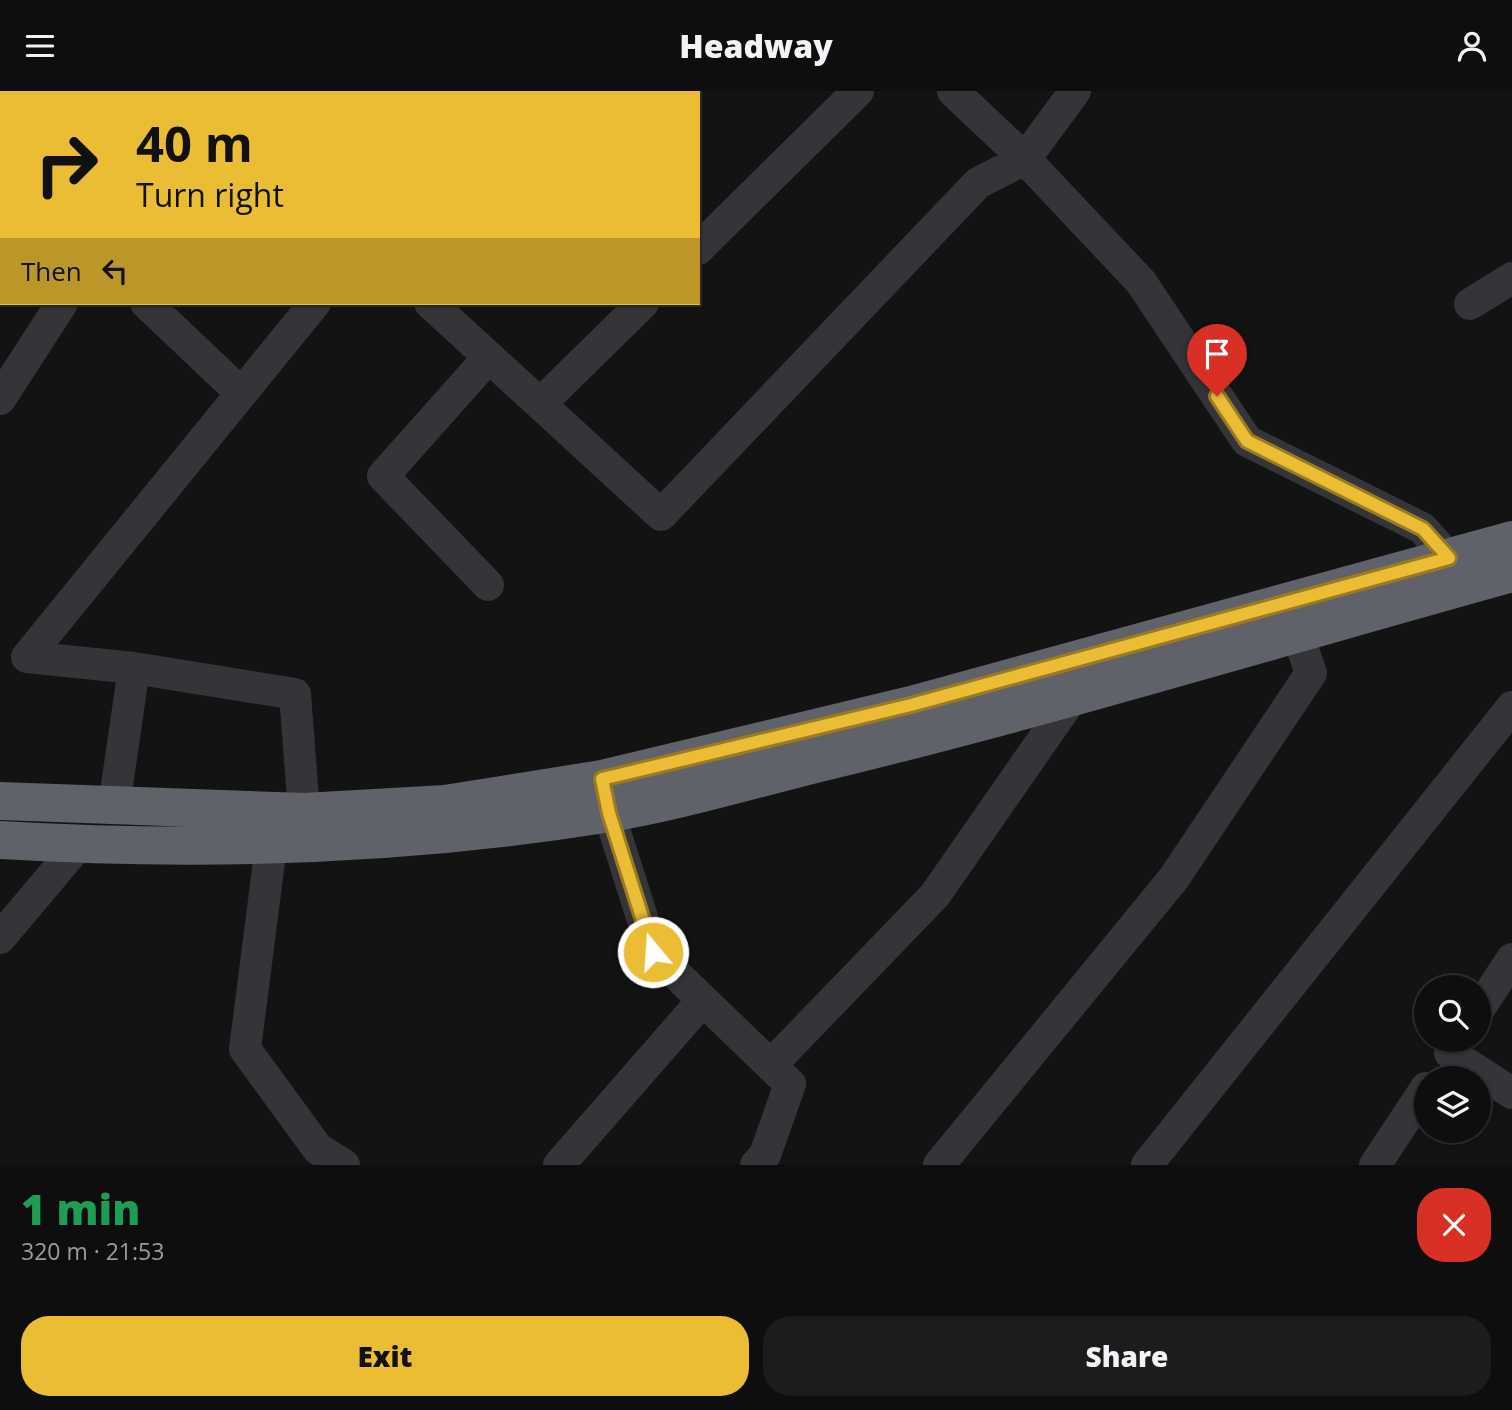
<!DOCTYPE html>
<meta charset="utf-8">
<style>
:root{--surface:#0e0e0f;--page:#1c1c1d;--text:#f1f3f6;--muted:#9b9c9e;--line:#2e2e2f;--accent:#eabd35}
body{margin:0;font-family:"Open Sans",sans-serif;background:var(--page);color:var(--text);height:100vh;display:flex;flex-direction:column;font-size:26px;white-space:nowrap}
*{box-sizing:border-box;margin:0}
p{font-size:23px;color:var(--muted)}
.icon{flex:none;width:38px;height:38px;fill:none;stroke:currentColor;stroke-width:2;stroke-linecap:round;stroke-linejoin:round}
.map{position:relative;height:1074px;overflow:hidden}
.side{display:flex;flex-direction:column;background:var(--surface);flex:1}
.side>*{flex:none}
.guide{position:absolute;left:0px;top:0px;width:700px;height:214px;box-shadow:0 2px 5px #0004,0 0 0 2px var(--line);background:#eabd35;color:#111;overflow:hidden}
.controls{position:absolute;left:1414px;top:884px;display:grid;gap:14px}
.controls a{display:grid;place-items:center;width:77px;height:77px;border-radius:50%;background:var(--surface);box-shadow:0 2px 5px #0004,0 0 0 2px var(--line);font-size:35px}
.pin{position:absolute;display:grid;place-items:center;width:60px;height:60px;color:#fff;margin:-72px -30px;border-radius:50% 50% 50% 0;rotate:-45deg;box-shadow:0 0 7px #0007}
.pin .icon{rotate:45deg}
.me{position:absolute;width:77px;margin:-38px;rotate:342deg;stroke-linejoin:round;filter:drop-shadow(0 0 5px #0008)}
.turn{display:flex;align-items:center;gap:24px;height:147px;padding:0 21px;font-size:32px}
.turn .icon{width:91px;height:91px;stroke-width:2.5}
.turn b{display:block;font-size:49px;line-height:60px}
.then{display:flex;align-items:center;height:66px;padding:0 21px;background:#0003;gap:14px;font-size:26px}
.round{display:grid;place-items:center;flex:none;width:74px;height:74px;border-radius:28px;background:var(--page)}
.headline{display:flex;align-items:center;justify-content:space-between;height:119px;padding:0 21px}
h1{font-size:42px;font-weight:800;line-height:52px;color:#1e9e55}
.action{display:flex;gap:14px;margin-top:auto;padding:14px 21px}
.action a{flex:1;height:80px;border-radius:28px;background:var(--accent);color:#111;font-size:28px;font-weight:800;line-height:80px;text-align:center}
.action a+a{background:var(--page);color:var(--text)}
header{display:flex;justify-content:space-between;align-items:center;height:91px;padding:0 21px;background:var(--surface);font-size:32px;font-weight:800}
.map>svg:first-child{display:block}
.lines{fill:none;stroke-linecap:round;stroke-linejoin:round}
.street{stroke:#343439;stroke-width:32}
.highway{stroke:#60626a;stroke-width:38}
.route-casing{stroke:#987b22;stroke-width:18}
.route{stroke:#eabd35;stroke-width:12}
</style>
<header><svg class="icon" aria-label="menu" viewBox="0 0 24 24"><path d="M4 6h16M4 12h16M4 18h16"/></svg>Headway<svg class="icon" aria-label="person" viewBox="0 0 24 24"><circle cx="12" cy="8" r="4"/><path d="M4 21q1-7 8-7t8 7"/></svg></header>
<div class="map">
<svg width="1512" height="1074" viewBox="0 0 1512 1074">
<rect width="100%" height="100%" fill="#131314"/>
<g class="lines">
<!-- street -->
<path class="street" d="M477 0 479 2
M953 0 1025 68 1141 191 1247 350 1422 437 1449 467
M320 2 321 0
M619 2 621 0
M698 158 858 0
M146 212 241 302
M430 212 661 424 978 92 1025 68 1075 0
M1470 213 1512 187
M0 308 62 212
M540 313 643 212
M488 494 383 385 489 266
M114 715 134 577
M304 721 295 603 134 577 27 566 315 212
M609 722 653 861 790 993 765 1064 756 1074
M271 755 245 958 318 1058 344 1074
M0 847 79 753
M1479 918 1512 868
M1450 962 1512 1002
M771 974 935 804 1074 604
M559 1074 703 909
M939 1074 1174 787 1311 582 1297 542
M1147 1074 1512 616
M1375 1074 1426 997"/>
<!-- highway -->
<path class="highway" d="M0 710 304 721 445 713 602 688 911 614 1512 449
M0 749C202 761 404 755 604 723 673 712 747 690 815 673 1049 617 1280 546 1512 482"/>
</g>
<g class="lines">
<defs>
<path id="route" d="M653 861 609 722 602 688 911 614 1449 467 1423 438 1247 350 1217 305"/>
</defs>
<!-- route casing -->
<use href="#route" class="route-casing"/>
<!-- route -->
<use href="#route" class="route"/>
</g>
</svg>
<div class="controls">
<a><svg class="icon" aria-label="search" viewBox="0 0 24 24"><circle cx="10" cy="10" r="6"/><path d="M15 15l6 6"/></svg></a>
<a><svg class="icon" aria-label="layers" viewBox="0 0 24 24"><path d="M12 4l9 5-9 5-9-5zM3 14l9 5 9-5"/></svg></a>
</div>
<div class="pin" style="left:1217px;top:305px;background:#d93025"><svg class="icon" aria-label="arrive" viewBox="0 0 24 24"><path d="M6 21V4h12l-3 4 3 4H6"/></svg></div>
<svg class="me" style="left:653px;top:861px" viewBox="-20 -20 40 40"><circle r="17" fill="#eabd35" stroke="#fff" stroke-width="3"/><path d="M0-11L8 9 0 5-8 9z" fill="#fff"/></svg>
<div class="guide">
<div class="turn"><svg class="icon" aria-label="right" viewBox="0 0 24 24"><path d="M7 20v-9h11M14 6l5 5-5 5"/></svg><div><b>40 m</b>Turn right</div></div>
<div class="then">Then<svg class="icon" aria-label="left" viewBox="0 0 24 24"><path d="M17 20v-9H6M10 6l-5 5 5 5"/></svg></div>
</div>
</div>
<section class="side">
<div class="headline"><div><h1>1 min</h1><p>320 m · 21:53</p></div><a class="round" style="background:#d93025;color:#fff"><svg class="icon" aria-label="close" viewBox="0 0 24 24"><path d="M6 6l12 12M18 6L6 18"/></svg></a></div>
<div class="action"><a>Exit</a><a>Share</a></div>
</section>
